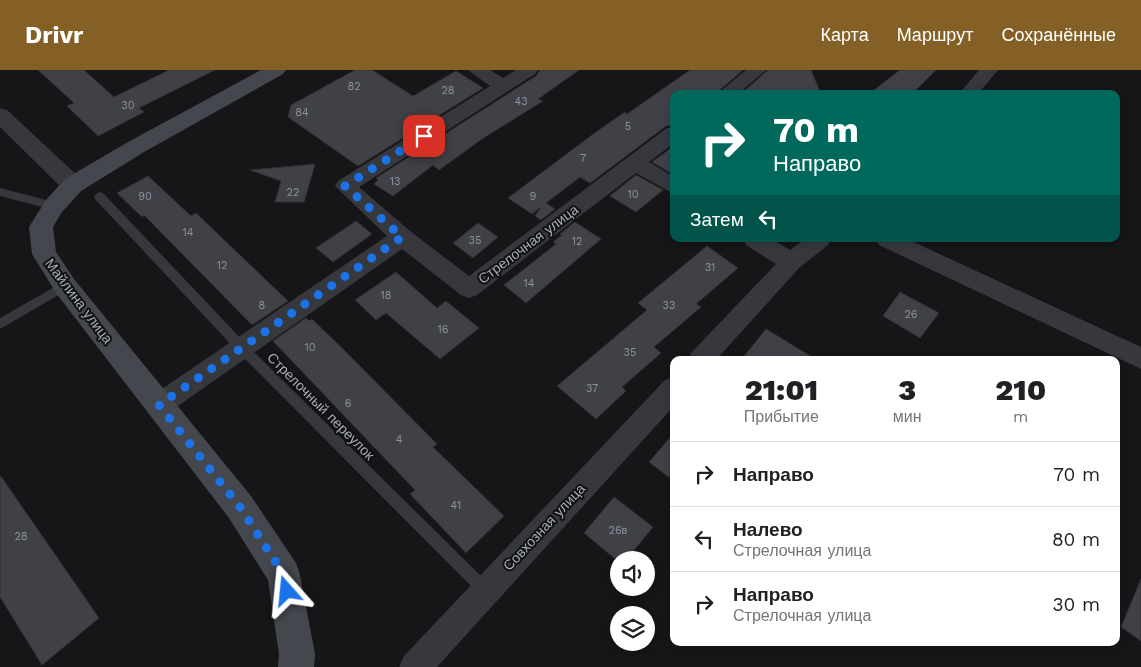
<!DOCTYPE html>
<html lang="ru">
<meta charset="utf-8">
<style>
:root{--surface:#fff;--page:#f2f2f2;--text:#202124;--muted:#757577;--line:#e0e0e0;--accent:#846026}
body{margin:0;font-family:"Work Sans",sans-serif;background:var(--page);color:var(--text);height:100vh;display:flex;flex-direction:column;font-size:19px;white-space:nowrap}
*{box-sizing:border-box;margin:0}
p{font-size:16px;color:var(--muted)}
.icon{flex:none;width:28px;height:28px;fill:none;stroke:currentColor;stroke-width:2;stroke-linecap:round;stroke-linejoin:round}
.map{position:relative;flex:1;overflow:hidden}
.details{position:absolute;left:670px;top:286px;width:450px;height:290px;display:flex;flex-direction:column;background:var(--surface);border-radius:10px;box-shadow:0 2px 8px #0003}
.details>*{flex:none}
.top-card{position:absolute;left:670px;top:20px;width:450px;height:152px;border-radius:10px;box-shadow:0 2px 8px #0003;background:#00695c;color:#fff;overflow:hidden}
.tools{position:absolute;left:610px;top:481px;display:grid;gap:10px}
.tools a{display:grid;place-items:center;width:45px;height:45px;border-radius:50%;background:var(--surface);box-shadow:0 2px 8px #0003;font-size:25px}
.pin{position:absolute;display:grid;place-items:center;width:42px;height:42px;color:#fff;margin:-21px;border-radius:10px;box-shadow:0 2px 8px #0006}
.me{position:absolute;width:55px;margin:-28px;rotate:342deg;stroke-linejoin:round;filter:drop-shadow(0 0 4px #0008)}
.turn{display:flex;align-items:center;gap:18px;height:105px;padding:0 20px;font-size:22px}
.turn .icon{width:65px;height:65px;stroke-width:2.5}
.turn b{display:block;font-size:35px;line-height:42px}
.then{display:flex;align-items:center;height:48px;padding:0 20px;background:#0003;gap:10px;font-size:19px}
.eta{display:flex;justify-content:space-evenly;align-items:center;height:85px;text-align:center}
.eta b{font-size:30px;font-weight:800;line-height:35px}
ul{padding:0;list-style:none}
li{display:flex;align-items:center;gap:15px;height:65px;padding:0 20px;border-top:1px solid var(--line)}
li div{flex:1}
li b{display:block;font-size:19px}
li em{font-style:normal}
header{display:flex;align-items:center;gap:30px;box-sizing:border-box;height:70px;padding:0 25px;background:var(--accent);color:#fff}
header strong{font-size:24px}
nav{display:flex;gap:28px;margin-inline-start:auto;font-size:18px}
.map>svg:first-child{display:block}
.building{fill:#404146;stroke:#303035}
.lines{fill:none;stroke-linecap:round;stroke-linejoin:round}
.service{fill:#37383e;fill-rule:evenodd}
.minor{fill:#37383e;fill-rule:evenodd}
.tertiary{fill:#37383e;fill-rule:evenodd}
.secondary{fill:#45474e;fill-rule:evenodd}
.route{stroke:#1a73e8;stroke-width:9;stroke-dasharray:0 16.2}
.labels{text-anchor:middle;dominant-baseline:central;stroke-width:4;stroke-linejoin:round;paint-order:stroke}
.number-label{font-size:11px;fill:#8d939d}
.street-label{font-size:14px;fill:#a7aeba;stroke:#111114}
</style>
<header>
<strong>Drivr</strong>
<nav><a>Карта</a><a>Маршрут</a><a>Сохранённые</a></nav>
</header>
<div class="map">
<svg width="1141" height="597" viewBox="0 0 1141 597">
<rect width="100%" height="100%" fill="#161619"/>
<!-- building -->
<path class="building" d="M38 0H84L114 27 169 0H215L139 38 144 42 98 66 67 36 74 33Z
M355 0H372L413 26 456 1 483 18 358 96 288 47 291 35Z
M540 0H579L538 29 543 31 482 69 439 100 433 95 393 126 374 114 378 110 376 108 536 6Z
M690 0H743L715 24H674V55L666 56 590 113 580 107 546 133 555 139 541 150 535 146 541 137 532 144 508 128 596 62 625 42 627 44Z
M768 0H811L821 24H741Z
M900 0H936L912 24H869Z
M674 76V105L652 92Z
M315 94 304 132H275L281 111 250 100Z
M636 105 663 120 636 142 610 126Z
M148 106 191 146 196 143 288 231 252 255 144 145 142 147 117 123Z
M356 151 372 164 333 192 316 178Z
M575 152 601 169 526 233 504 215 556 174 553 172 562 165 560 164Z
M478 153 498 167 473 188 453 173Z
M707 176 738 198 696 234 701 237 654 277 661 283 622 317 626 321 596 349 557 316 647 240 638 233Z
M396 202 437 238 446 231 479 258 440 289 386 243 376 250 355 230Z
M900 222 939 243 920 268 883 246Z
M306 248 309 251 312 249 344 280 437 374 433 377 504 446 466 483 410 424 415 420 273 271Z
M766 259 817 290H741Z
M674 363V411L649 392Z
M0 405 99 548 42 595 0 527Z
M614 427 653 457 626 490H619V492L584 463Z
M1141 509V571L1121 557Z"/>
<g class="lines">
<!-- service -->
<path class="service" d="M0 118 54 132 59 136 54 140 0 126Z
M99 122 103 123 246 274 490 515 493 520 490 525 485 528 480 525 238 282 95 129 94 126Z
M65 211 71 216 69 219 0 259V248Z"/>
<!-- minor -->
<path class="minor" d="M468 0H490L503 8 516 0H538L535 4 359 117 410 161 469 206 667 58 674 57V73L649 92 674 107V124L636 103 477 225 469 228 461 225 402 179 168 343 159 346 150 343 146 335 150 327 387 166 335 116 338 111 490 16Z
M746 0H766L738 24H717Z
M979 0H998L978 24H959Z
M743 169H771L790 180 805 169H831L828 175 799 198 716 290H688L691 283 776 194 746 175Z
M876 169H907L1141 277V299L879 175Z
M674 307V336L437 597H399L404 586 665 310Z"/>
<!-- tertiary -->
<path class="tertiary" d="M0 38 7 40 81 109 84 115 81 121 73 123 65 121 0 57Z"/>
<!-- secondary -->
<path class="secondary" d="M261 0H286L283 4 144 82 81 121 62 142 53 157 56 182 74 209 251 426 296 493 300 505 315 584 314 597H278L279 584 268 510 229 448 56 223 32 184 29 157 46 130 65 109 128 72Z"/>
</g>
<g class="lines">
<!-- route -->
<path class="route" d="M287 521 284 505 240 437 159 335 402 167 345 116 424 66"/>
</g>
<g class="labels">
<!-- number labels -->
<g class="number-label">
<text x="354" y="16">82</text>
<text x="448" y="20">28</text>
<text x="521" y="31">43</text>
<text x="128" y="35">30</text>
<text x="302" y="42">84</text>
<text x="628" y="56">5</text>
<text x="583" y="88">7</text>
<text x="395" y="111">13</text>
<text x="293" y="122">22</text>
<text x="633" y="124">10</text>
<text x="145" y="126">90</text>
<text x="533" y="126">9</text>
<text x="188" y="162">14</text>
<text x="475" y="170">35</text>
<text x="577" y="171">12</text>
<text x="222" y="195">12</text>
<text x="710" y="197">31</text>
<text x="529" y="213">14</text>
<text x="386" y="225">18</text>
<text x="262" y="235">8</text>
<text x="669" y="235">33</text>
<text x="911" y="244">26</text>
<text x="443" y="259">16</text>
<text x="310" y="277">10</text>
<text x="630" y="282">35</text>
<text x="592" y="318">37</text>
<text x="348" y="333">6</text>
<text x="399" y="369">4</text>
<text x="456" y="435">41</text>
<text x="618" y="460">26в</text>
<text x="21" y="466">28</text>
</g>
<!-- street labels -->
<g class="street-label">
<text transform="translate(528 174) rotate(-37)">Стрелочная улица</text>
<text transform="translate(79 231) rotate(53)">Майлина улица</text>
<text transform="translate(321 336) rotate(45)">Стрелочный переулок</text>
<text transform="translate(544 457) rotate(-47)">Совхозная улица</text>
</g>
</g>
</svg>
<div class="tools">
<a><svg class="icon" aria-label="sound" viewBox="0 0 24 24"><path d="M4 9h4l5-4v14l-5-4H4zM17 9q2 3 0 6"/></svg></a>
<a><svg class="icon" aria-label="layers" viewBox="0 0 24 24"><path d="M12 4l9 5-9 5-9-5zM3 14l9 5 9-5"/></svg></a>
</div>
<div class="pin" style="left:424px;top:66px;background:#d93025"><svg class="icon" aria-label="arrive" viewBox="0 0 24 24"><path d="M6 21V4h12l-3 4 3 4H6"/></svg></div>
<svg class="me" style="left:287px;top:521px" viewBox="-20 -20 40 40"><path d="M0-17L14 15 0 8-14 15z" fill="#1a73e8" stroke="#fff" stroke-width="4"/></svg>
<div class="top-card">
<div class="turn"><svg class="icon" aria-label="right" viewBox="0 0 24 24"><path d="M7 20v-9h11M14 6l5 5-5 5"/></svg><div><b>70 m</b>Направо</div></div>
<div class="then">Затем<svg class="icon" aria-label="left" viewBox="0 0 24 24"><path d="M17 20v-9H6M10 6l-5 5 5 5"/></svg></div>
</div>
<section class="details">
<div class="eta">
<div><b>21:01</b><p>Прибытие</p></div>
<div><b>3</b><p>мин</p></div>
<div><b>210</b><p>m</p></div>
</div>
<ul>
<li><svg class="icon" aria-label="right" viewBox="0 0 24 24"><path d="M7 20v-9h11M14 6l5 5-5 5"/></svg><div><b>Направо</b></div><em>70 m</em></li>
<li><svg class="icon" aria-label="left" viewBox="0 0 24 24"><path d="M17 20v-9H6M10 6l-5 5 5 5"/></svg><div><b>Налево</b><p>Стрелочная улица</p></div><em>80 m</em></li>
<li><svg class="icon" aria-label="right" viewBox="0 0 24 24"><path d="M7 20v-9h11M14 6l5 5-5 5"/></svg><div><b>Направо</b><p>Стрелочная улица</p></div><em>30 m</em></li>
</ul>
</section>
</div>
